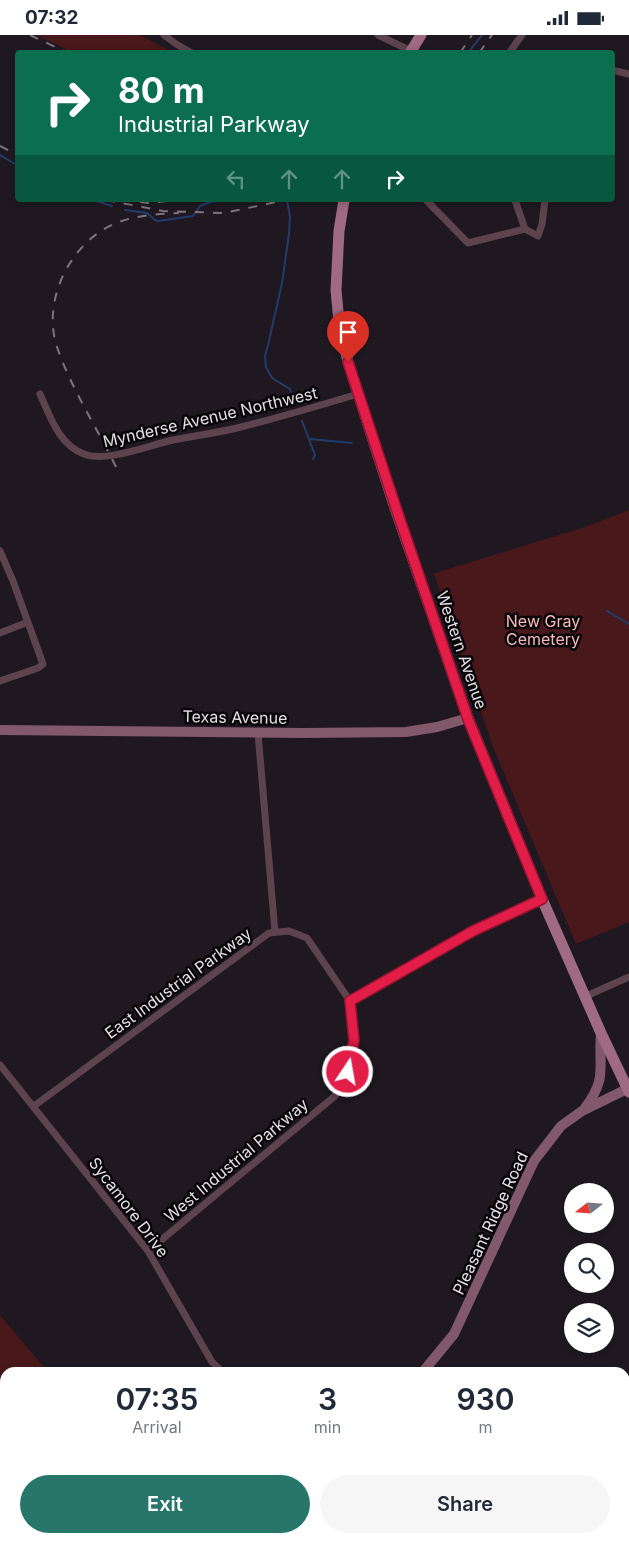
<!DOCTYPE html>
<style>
:root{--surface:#fff;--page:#f6f6f7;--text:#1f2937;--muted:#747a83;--accent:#28766a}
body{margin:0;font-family:Inter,sans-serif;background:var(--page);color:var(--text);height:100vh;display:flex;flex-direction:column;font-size:19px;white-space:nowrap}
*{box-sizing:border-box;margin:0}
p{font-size:16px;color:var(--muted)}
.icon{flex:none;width:28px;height:28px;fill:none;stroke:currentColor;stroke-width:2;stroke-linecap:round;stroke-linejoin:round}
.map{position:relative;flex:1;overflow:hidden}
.drawer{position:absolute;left:0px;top:1332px;width:630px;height:176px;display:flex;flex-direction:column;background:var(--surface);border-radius:15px 15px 0 0;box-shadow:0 2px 8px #0003}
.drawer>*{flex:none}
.banner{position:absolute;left:15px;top:15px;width:600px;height:152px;border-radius:5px;box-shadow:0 2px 8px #0003;background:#0b6e4f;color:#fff;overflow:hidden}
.needle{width:32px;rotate:253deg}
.buttons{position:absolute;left:564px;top:1148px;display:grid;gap:10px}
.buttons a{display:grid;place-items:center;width:50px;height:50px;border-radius:50%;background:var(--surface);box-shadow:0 2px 8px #0003;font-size:25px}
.pin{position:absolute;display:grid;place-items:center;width:42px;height:42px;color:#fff;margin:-51px -21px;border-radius:50% 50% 50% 0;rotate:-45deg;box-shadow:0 0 5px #0007}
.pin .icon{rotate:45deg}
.me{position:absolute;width:55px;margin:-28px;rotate:12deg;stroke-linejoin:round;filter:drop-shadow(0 0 4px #0008)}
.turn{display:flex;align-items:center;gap:18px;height:105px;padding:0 20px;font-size:22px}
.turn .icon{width:65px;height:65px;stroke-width:2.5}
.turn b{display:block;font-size:35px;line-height:42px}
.lanes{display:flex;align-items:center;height:48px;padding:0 20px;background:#0003;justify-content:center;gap:25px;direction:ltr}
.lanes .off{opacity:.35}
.eta{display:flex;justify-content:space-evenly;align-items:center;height:85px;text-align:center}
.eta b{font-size:30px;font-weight:600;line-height:35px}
.primary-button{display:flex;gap:10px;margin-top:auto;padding:10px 20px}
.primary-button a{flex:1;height:58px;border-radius:30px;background:var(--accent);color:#fff;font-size:20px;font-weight:600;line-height:58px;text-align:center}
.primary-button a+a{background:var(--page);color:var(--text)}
.status{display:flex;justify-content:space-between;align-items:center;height:35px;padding:0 25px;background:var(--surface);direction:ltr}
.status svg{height:14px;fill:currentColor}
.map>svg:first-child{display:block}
.green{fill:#48181a}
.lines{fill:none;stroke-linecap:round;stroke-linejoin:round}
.stream{stroke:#213d6c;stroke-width:2}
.street{stroke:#5d434e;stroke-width:7}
.secondary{stroke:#82596b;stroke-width:10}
.primary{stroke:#9f6a82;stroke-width:11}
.rail{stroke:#7b747c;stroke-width:2;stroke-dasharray:9 9;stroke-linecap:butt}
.route-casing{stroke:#92132f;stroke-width:12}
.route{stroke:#e11d48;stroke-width:9}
.labels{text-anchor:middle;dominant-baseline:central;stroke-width:5;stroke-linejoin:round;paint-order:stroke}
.street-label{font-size:16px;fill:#e4dee5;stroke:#080508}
.park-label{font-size:16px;fill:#f7bab8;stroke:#080508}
</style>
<div class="status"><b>07:32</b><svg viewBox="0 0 49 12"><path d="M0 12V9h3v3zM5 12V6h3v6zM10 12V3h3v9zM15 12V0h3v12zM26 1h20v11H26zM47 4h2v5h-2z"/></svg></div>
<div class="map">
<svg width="629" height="1508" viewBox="0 0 629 1508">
<rect width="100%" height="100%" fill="#1f1821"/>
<!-- green -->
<path class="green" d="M36 0H139L173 17H72Z
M629 475V887L576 909 493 712 434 539 435 538 585 492Z
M0 1280 48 1337 5 1338V1479L0 1476Z"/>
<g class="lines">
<!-- stream -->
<path class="stream" d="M468 18 482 0
M0 120 15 129
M93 165 112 171
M287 165 290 182 289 199 282 248 268 310 265 321 266 332 272 343 290 354 294 365
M125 175 147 178 155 185 158 186 193 181 200 171 216 165
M302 386 315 420 313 424
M310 404 352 408
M607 576 629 589"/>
<!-- street -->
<path class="street" d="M164 0 176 9 192 18
M378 0 411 16
M509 18 522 0
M612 35 629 39
M426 165 468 208 525 194
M515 165 525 194 538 201 542 189 545 165
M40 359C50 381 59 410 84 419 105 428 150 410 173 405 194 401 216 398 237 393 278 383 318 371 358 359
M0 516 13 546 43 629 38 633 0 646
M0 598 28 587
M258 698 275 897
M584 962 629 942
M350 966 473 896 542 864
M0 1030 148 1216 212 1327 224 1338
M34 1071 269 898 289 896 307 903 350 966 354 1005 352 1022 342 1050 335 1061 148 1216
M625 1421 629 1428
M86 1508 93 1504"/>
<!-- secondary -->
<path class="secondary" d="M0 695 303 698 406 697 437 692 468 683
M585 1073C608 1042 598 1033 601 998
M422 1338 454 1299 534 1126 561 1091 582 1076 627 1054
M625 1488 629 1487
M0 1494 5 1493
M225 1504 242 1505 251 1508
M271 1508 275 1504
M578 1508 588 1504"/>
<!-- primary -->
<path class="primary" d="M410 18 421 0
M344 165 339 196 336 255 339 287 348 327 395 473 468 683 542 864 601 998 629 1057"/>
<!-- rail -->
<path class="rail" d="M30 0 68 18
M460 18 472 0
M479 18 492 0
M0 111 18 120
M106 165 163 176 224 178 286 165
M140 167 148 168 175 165
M116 432C97 393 71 353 57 312 41 264 72 204 119 187 138 180 159 179 179 178"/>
</g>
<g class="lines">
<defs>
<path id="route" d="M348 1037 354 1005 350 966 473 896 542 864 468 684 396 473 348 327"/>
</defs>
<!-- route casing -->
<use href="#route" class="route-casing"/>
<!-- route -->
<use href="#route" class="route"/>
</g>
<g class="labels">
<!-- street labels -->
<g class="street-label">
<text transform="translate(210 382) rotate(-13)">Mynderse Avenue Northwest</text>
<text transform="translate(462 615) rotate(71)">Western Avenue</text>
<text transform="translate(235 682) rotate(1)">Texas Avenue</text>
<text transform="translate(178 948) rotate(-36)">East Industrial Parkway</text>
<text transform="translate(236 1125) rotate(-40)">West Industrial Parkway</text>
<text transform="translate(129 1172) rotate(53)">Sycamore Drive</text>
<text transform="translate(490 1188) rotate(-65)">Pleasant Ridge Road</text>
</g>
<!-- park labels -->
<g class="park-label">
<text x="543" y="586">New Gray<tspan x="543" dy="18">Cemetery</tspan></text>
</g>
</g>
</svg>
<div class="buttons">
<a><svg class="needle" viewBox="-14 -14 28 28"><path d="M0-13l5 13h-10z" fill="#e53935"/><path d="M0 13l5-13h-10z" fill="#747a83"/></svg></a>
<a><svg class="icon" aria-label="search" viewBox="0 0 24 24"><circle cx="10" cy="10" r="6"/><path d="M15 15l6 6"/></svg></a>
<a><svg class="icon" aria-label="layers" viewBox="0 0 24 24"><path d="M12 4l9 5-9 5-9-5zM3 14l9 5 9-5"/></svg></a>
</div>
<div class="pin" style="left:348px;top:327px;background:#d93025"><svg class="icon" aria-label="arrive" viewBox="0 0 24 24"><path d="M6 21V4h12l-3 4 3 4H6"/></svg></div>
<svg class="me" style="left:348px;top:1037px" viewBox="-20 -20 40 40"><circle r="17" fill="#e11d48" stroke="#fff" stroke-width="3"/><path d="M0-11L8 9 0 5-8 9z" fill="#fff"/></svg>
<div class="banner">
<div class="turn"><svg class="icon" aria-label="right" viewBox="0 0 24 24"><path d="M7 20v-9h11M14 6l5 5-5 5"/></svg><div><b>80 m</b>Industrial Parkway</div></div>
<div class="lanes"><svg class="icon off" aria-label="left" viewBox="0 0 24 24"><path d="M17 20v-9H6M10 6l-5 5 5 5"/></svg><svg class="icon off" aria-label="ahead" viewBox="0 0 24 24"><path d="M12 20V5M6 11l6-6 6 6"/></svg><svg class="icon off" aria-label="ahead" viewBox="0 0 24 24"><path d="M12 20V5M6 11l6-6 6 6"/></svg><svg class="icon" aria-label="right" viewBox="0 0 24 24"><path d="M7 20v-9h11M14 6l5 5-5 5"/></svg></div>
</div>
<section class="drawer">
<div class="eta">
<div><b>07:35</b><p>Arrival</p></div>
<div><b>3</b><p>min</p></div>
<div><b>930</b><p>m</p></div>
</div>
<div class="primary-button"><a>Exit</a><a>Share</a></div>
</section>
</div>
